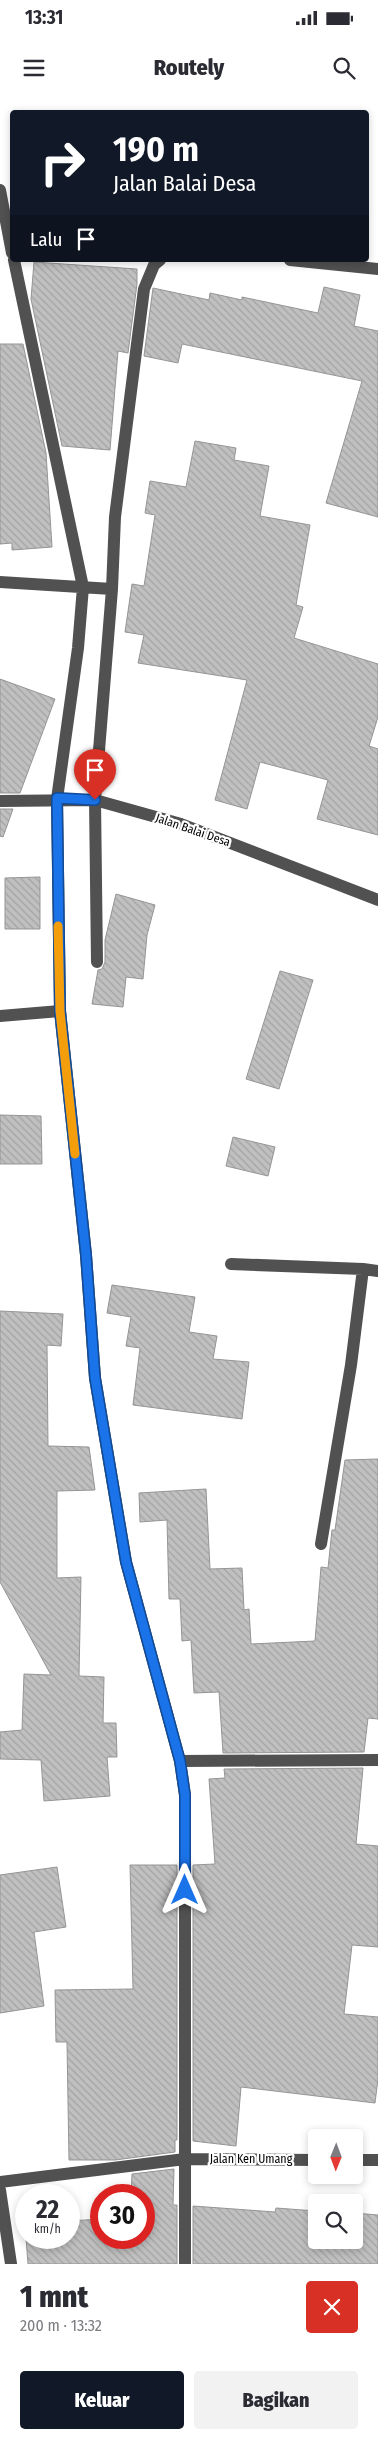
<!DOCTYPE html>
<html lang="id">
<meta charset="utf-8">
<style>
:root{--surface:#fff;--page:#f2f2f3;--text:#2b2b33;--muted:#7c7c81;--accent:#111827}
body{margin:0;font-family:"Fira Sans Condensed",sans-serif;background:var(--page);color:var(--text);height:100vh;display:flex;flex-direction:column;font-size:19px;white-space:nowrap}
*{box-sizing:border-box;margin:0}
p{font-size:16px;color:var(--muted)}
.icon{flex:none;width:28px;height:28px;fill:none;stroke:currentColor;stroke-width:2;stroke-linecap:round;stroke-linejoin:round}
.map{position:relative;height:2164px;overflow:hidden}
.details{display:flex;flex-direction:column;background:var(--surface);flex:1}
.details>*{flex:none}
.banner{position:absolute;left:10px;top:10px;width:359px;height:152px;border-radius:5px;box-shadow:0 2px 8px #0003;background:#111827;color:#fff;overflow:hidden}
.needle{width:32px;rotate:181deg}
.tools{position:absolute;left:308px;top:2029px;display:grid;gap:10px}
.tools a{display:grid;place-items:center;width:55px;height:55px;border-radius:5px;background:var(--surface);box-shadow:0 2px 8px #0003;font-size:25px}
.speed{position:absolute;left:15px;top:2084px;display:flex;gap:10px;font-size:25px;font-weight:700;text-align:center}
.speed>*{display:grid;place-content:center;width:65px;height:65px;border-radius:50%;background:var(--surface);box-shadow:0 2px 8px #0003;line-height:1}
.speed small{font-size:12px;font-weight:400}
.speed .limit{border:8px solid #d22;background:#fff;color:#111}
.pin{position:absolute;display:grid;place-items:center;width:42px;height:42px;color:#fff;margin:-51px -21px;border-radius:50% 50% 50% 0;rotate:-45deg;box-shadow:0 0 5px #0007}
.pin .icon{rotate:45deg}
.me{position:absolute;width:55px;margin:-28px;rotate:0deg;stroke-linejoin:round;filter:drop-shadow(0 0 4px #0008)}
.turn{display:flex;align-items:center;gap:18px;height:105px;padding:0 20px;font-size:22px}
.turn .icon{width:65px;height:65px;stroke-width:2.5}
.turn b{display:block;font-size:35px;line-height:42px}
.then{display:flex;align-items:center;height:48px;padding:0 20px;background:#0003;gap:10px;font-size:19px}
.round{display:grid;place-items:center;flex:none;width:52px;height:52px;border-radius:5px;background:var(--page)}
.headline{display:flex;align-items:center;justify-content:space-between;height:85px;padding:0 20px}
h1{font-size:30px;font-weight:800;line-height:38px}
.button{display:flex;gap:10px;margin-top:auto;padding:10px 20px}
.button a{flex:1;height:58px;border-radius:5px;background:var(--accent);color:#fff;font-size:20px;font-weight:800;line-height:58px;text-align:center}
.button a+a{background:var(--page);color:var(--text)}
.status{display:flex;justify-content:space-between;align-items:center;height:35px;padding:0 25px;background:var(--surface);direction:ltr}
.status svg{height:14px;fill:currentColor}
header{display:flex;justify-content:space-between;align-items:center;height:65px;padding:0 20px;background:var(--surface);font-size:22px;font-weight:800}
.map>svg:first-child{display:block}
.building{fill:url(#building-back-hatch);stroke:#959595}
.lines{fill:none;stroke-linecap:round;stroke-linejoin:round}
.minor{stroke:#515151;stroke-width:12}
.route-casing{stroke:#114b97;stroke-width:12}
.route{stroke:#1a73e8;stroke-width:9}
.slow{stroke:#f59e0b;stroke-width:9}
.labels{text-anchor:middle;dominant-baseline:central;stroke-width:4.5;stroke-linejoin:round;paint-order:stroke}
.street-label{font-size:12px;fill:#000;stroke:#fff}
</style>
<div class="status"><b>13:31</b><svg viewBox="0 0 49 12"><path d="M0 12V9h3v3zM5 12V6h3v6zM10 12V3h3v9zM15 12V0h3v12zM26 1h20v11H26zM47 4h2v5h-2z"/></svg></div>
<header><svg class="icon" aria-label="menu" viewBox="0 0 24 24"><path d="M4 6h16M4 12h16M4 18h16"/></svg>Routely<svg class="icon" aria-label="search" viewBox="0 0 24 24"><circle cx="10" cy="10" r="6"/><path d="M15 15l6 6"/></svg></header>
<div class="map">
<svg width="378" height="2164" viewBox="0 0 378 2164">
<defs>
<pattern id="building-back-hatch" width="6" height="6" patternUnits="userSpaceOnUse" patternTransform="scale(1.25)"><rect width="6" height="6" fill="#c0c0c0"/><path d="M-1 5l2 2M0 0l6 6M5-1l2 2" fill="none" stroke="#a3a3a3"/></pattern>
</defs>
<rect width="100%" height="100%" fill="#fff"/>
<!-- building -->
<path class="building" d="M34 162 137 169V184L128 253 118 251 110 350 62 346 31 199Z
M324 187 360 195 354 226 378 231V417L326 403 362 281 182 244 178 263 144 256 153 188 209 200 210 193 242 200V197L318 213Z
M0 244H23L46 353 52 447 12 450V443L0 444Z
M195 341 236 348 234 360 269 366 260 416 310 425 296 505 303 507 294 538 378 564V617L369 646 378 649V735L317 719 328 680 260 662 247 709 215 700 247 580 138 563 144 535 125 532 132 484 144 486 155 415 145 413 150 381 186 387Z
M0 579 55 599 20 693H0Z
M0 709H13L3 737 0 736Z
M40 777V829H5V778Z
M116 794 155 805 147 835 143 879 126 877 123 907 92 904 98 870 102 869 105 862V840Z
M280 871 313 880 279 989 246 979Z
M0 1015 41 1016 42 1064H0Z
M233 1037 275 1047 268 1076 226 1066Z
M112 1185 195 1197 189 1232 217 1236 213 1259 249 1262 242 1319 133 1305 140 1248 126 1246 131 1217 107 1213Z
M0 1211 63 1214 61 1246 47 1245 48 1346 89 1347 95 1390 57 1391V1478L81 1477 79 1576 104 1577 103 1623H116L117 1657H107L110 1696 44 1701 41 1660 0 1659V1632L22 1630 24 1574 51 1575 0 1482Z
M378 1359V1619L368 1618 364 1652 223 1653 219 1592 194 1593 191 1540 182 1541 180 1499H169L167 1420 140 1422 139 1393 206 1389 210 1469 242 1468 244 1510 249 1509 251 1544 315 1541 321 1467 328 1468 332 1430H335L345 1360Z
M363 1668 356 1744 378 1746V1847L352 1845 344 1914 378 1917V1979L375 2003 241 1987 236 2046 193 2041V1765L215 1764 209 1679 225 1678 224 1669Z
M130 1765H177V2040H175V2052L115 2060H69L67 1942H56L55 1890 133 1889Z
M57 1767 66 1827 34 1832 44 1906 0 1913V1775Z
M174 2069 173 2105H177V2164H28L26 2138H69V2121L101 2119V2138H144V2095H131L132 2074Z
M193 2106 275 2112 276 2108 316 2111V2140H354V2113L378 2115V2164H193Z"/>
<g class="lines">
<!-- minor -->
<path class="minor" d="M0 90 12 153
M14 160 83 487 78 548 57 699 60 911 86 1155 95 1278 126 1462 180 1661 185 1695V2164
M290 160 378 169
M0 482 112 489 115 417 144 189 154 165 160 160
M0 701 95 700 181 724 378 800
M97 862 95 700 112 489
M0 916 60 911
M231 1164 363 1169
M321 1444 351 1265 363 1169 378 1171
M180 1661 378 1660
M354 2060H378
M0 2082 185 2059 316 2060
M0 2090 11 2164"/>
</g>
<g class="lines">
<defs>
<path id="route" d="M95 700 57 698 60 911 86 1155 95 1278 126 1462 180 1661 185 1695V1790"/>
</defs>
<!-- route casing -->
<use href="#route" class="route-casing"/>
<!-- route -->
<use href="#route" class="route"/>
<!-- slow -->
<path class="slow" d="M58 826 60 911 75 1054"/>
</g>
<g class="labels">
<!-- street labels -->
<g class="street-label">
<text transform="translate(193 730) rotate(19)">Jalan Balai Desa</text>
<text x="251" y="2059">Jalan Ken Umang</text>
</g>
</g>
</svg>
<div class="tools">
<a><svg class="needle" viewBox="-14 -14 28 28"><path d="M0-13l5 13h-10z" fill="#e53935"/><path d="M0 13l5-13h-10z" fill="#7c7c81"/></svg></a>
<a><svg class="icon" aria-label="search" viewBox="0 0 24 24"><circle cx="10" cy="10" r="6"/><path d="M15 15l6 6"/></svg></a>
</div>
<div class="speed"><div>22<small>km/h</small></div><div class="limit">30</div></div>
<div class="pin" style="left:95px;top:700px;background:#d93025"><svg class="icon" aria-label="arrive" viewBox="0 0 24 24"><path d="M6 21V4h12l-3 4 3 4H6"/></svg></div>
<svg class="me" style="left:185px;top:1790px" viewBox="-20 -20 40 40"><path d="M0-17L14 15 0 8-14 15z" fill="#1a73e8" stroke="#fff" stroke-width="4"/></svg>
<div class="banner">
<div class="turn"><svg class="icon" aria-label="right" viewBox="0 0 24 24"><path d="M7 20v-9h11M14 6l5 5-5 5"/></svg><div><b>190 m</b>Jalan Balai Desa</div></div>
<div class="then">Lalu<svg class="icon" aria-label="arrive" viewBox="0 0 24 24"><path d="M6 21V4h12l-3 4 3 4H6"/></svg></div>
</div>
</div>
<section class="details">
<div class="headline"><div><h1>1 mnt</h1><p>200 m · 13:32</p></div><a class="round" style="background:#d93025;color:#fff"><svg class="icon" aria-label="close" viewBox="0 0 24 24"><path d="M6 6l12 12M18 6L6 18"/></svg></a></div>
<div class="button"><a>Keluar</a><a>Bagikan</a></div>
</section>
